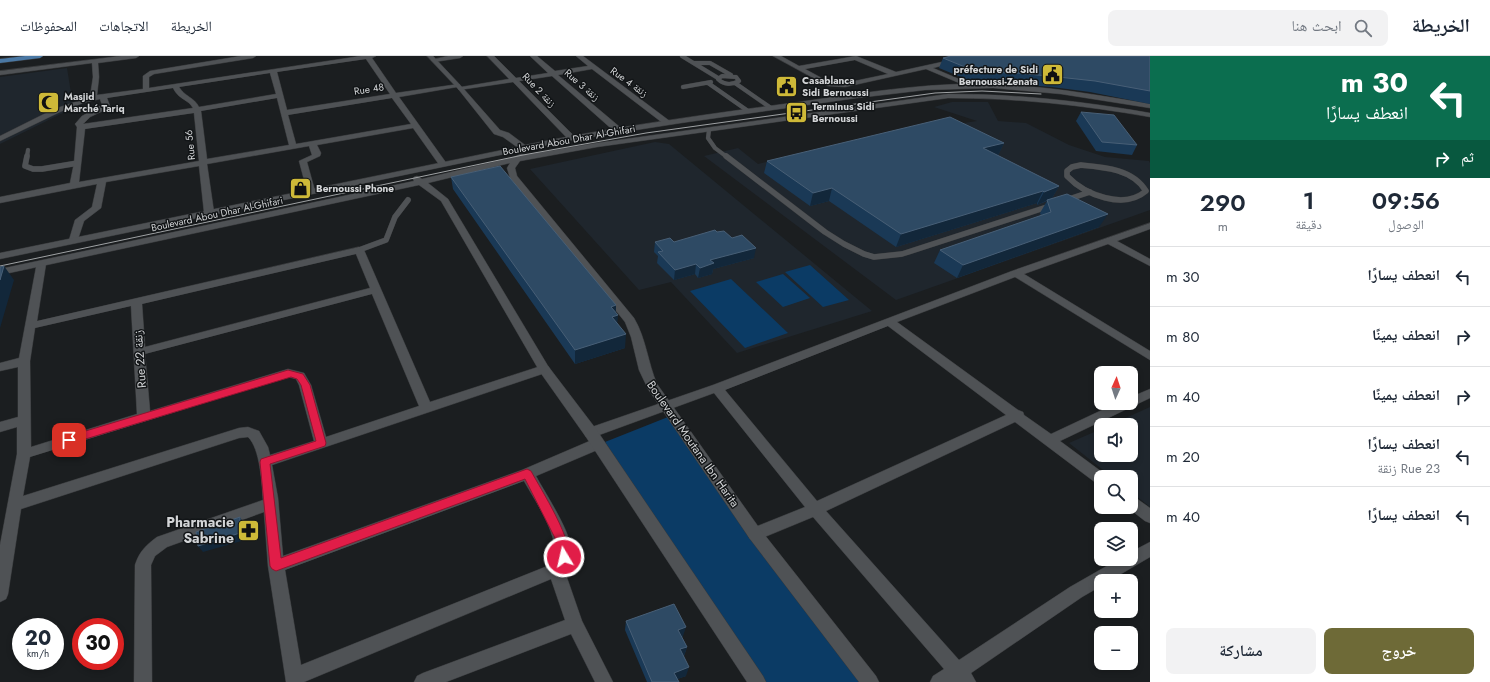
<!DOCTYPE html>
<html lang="ar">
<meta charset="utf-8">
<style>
:root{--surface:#fff;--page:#f2f2f3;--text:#1f2937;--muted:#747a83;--line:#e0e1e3;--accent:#6e6a37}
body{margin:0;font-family:Jost,"Noto Naskh Arabic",sans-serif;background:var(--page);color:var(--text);direction:rtl;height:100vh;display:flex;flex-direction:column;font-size:15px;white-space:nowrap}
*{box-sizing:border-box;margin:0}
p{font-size:13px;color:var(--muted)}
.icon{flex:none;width:22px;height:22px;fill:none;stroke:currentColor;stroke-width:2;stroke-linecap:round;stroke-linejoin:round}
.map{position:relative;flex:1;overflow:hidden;direction:ltr}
.panel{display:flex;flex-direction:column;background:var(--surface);width:340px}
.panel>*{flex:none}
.guide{background:#0b6e4f;color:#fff;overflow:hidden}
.needle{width:26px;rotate:3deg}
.buttons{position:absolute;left:1094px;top:310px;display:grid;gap:8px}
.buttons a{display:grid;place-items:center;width:44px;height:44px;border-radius:8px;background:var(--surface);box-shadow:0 2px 6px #0003;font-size:20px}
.speed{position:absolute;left:12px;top:562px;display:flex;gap:8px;font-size:20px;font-weight:700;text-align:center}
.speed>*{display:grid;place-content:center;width:52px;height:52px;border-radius:50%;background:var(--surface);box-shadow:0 2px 6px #0003;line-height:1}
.speed small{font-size:10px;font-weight:400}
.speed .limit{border:6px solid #d22;background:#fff;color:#111}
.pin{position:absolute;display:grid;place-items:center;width:34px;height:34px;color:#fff;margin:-17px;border-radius:8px;box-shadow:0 2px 6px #0006}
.me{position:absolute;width:44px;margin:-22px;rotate:351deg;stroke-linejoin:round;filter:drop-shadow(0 0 3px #0008)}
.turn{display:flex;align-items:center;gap:14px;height:84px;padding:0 16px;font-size:18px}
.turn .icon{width:52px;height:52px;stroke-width:2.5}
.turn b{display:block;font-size:28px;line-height:34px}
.then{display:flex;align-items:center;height:38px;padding:0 16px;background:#0003;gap:8px;font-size:15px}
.eta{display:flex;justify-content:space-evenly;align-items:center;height:68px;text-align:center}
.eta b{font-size:24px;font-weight:600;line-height:28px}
.action{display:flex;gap:8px;margin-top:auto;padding:8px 16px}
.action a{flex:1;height:46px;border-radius:8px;background:var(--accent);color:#fff;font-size:16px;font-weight:600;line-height:46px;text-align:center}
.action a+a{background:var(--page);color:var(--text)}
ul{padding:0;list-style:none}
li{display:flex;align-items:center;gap:12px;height:60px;padding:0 16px;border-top:1px solid var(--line)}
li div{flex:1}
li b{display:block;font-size:15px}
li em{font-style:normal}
header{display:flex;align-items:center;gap:24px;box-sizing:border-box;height:56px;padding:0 20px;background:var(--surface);border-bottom:1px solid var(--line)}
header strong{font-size:19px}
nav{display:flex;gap:22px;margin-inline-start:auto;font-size:14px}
.search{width:280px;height:36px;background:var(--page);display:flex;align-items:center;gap:10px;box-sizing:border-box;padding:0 14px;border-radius:8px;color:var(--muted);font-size:15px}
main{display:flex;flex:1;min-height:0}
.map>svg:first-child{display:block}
.built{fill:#1f262d}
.green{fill:#0b3b65}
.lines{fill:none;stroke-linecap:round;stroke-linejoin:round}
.lane-far1-casing{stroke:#37393b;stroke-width:4.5}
.lane-casing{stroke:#37393b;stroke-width:6}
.street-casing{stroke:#37393b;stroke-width:1}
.secondary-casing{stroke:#37393b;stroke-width:1}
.primary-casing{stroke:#37393b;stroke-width:1}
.lane-far1{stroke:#4f5255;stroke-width:4}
.lane{stroke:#4f5255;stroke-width:5.5}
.street{fill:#4f5255;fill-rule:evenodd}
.secondary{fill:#4f5255;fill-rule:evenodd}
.primary{fill:#4a78a4;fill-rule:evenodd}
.tram{stroke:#9fa2a4;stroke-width:1}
.wall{fill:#1a3956}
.shaded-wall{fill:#12273a}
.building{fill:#2e4a64;stroke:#485f76}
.route{fill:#e11d48;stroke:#92132f}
.labels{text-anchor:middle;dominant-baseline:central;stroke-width:3;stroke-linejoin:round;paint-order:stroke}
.far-poi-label{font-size:10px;font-weight:bold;fill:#d3d5d7;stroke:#121517;text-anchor:start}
.far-street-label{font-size:10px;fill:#d3d5d7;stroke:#121517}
.street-label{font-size:12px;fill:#d3d5d7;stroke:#121517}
.near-poi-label{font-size:14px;font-weight:bold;fill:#d3d5d7;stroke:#121517;text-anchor:end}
</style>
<header>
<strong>الخريطة</strong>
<div class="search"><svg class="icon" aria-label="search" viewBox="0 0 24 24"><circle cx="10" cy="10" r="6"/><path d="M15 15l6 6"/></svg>ابحث هنا</div>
<nav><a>الخريطة</a><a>الاتجاهات</a><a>المحفوظات</a></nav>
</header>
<main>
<section class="panel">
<div class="guide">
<div class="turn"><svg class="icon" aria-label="left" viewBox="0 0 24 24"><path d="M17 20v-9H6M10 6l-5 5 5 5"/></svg><div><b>30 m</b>انعطف يسارًا</div></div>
<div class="then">ثم<svg class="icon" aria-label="right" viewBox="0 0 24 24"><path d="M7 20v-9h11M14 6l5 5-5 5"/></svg></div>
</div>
<div class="eta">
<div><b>09:56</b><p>الوصول</p></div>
<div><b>1</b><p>دقيقة</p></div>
<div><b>290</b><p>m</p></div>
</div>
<ul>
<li><svg class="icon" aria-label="left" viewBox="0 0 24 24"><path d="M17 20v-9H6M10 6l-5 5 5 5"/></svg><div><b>انعطف يسارًا</b></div><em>30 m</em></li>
<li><svg class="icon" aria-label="right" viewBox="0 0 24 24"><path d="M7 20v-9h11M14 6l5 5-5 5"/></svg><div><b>انعطف يمينًا</b></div><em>80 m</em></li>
<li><svg class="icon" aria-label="right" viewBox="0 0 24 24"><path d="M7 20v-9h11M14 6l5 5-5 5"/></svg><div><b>انعطف يمينًا</b></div><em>40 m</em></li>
<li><svg class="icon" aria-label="left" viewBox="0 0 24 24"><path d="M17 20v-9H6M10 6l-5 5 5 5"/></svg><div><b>انعطف يسارًا</b><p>Rue 23 زنقة</p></div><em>20 m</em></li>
<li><svg class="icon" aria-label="left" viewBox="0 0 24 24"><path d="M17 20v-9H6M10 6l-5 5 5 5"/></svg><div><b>انعطف يسارًا</b></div><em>40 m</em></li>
</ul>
<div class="action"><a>خروج</a><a>مشاركة</a></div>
</section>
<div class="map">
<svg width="1150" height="626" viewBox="0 0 1150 626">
<rect width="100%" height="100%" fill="#1b1e20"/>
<!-- built -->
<path class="built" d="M67 12 72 43 69 45 83 47 0 88V21Z
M952 46H988L998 65 1026 67 1069 89 1105 101 1149 105 1150 107V154L896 244 704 100 738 92 758 108 941 64 951 69 977 65 934 51Z
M655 86 669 88 872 255 737 297 671 226 639 234 530 113Z
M1150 351V451L1131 436V421H1112L1069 387 1101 373V399H1131V369H1110Z"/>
<!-- green -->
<path class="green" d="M810 209 849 244 823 251 785 216Z
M783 218 810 242 783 251 756 226Z
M731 223 788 277 745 292 690 235Z
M668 361 868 626H760L605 386Z"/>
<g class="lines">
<defs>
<path id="lane-far1" d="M682 0 718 22
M694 7H710L731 19
M722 20 736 21 739 25C732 29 724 29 718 23Z
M708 27 748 55
M735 27 771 52
M683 31 711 26
M709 74 708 82 715 92 727 101
M27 101 28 94"/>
<path id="lane" d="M27 100 25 110 33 113H42L78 107
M726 100 825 176 844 188 864 198 874 201 902 198 1050 150
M1081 109C1104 111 1133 113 1146 135 1124 154 1085 139 1067 120V115L1072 111Z
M1066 144 1090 136
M359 194 386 184 395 161 408 144"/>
<path id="street" d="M121 0H139L136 2 98 7 99 21 97 39 143 33V20L150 15 241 0H256L253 2 154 18 149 21V32L361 0H376L372 2 396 37 459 28 460 29 457 31 399 41 447 108 443 110H440L413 72 317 89 321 97 320 100 307 106 315 135 311 138 307 135 299 105 312 99 309 90 207 108 214 156 209 159 204 156 199 110 106 126 101 152 84 165 77 186H71L69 184 75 164 92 151 97 128 0 147V141L70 127 74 107 77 71 75 68 82 60 102 49 100 43 83 47 60 56 0 85V80L54 53 90 41 93 21 92 7 0 19V15ZM366 3 390 38 287 54 277 16ZM270 17 276 38 199 51C194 41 185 41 179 31ZM173 32C179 44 188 43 193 52L83 68 90 61 109 52 110 50 107 42ZM277 42 289 89 207 103 201 55ZM392 42 411 68 296 88 288 59ZM194 57 199 105 79 126 85 73Z
M448 0H463L460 2 434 6 431 4Z
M487 0H494L516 22 548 17 530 0H537L555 15 588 10 576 0H583L671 66 667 68H664L592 13 558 19 621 72V76H615L552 20 519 25 576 82 572 84H569L513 26 459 34 458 33 461 31 509 23Z
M773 0H781L799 10 856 0 896 16 969 0H981L933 12 973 29 974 30 971 32 926 13 845 31 828 30ZM855 4 888 18 845 27 829 26 805 13Z
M1150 167V173L1117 185 1150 203V210L1108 188 1024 218 1150 295V304L1015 221 897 266 1018 354 1023 356 1024 359 1051 378 1117 347H1131V341L1150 333V342L1060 385 1106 419 1107 421H1101V429L1096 427 1015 366 826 455 959 604 1070 531 1119 503H1131V496L1150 486V501L1109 525H1101V530L1082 541 971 617 976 626H930L933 620 944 613 813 461 755 485 750 483 747 478 750 473 805 451 714 337 591 382 586 381 584 377 586 373 713 329 1012 215ZM888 270 1006 359 817 445 725 334Z
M359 191 364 194 430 346 544 309 548 310 550 313 548 316 272 409 278 442 283 500 522 414 592 384 597 383 602 384 604 388 602 392 536 420C546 439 575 481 572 502 571 507 568 512 565 516L582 565 613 626H595L571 578 446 626H414L417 620 423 617 565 564 551 523 304 626H286L268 510 264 456 167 491 155 500 151 509 152 626H134L135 509C139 496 146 489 157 481L263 444C262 428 260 392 248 381L239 382 21 453 8 538 6 543 0 546V489L17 398V371L0 376V366L18 361V311L0 315V307L19 302 37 206 41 205 46 208 37 265ZM356 198 370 232 145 291 142 248ZM372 238 419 350 326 381 311 329 304 317 288 313 150 355 145 298ZM131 250 137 358 31 391 30 305 35 272ZM288 321 296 323 299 329 314 385 270 399 268 391 259 375 248 371 239 372 23 440 30 401ZM524 425C537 448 555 473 556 501L550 509 301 609 285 514Z
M1131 440 1136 442 1150 452V467L1145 465 1127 451H1131Z"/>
<path id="secondary" d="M427 0H433L463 32 500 74 509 77 525 89C613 71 702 59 791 47 858 38 925 26 993 28 1046 30 1098 39 1150 48V52L1061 38 993 32 925 34 857 42 681 67 572 84 0 203V197L517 91 503 81 494 78 459 34Z
M948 38C1017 38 1082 45 1150 57V61C1082 49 1017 42 948 42L597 91 520 105 515 112 517 120 634 262C646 282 648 307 657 328L760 473 876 620 879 626H859L750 483 648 333 639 314 631 281 625 266 510 122 507 112 510 107 428 127 448 143 548 310 596 373 763 620 766 626H747L586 381 540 316 441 145 419 129 0 219V213L414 125 413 123 414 121 417 120 422 123 514 101 521 98 525 99 597 87Z"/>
<path id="primary" d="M25 0H43L40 2 0 7V3Z"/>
</defs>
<!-- lane-far1 casing -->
<use href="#lane-far1" class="lane-far1-casing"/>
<!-- lane casing -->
<use href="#lane" class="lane-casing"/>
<!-- street casing -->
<use href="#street" class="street-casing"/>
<!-- secondary casing -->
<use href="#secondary" class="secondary-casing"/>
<!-- primary casing -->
<use href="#primary" class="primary-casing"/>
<!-- lane-far1 -->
<use href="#lane-far1" class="lane-far1"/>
<!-- lane -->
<use href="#lane" class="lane"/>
<!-- street -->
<use href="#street" class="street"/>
<!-- secondary -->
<use href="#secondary" class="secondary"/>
<!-- primary -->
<use href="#primary" class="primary"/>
<!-- tram -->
<path class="tram" d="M0 210 523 99 646 77 935 37 982 35 1041 38"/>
</g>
<!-- wall -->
<path class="wall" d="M1150 0V48L1090 36 1052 31 1013 28 973 26 939 12 943 2Z
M1081 56 1137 89 1132 99 1096 95 1076 65Z
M1004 87 998 99H997L1059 130 1052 142 1050 143 1099 171 957 222 934 207 940 194 1041 160 1040 157 1047 145 1037 149V147L896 191 829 145 810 150 764 117 767 105Z
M451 121 616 249V257L617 267 625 292 575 308 453 133Z
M717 176 754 202 713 213 712 218 698 222 695 218 674 224 657 207 658 200 654 196 655 186H674Z
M626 565 683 580 682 581 687 591 684 600 686 620 677 623 679 626H647L625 574Z"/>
<!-- shaded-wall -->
<path class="shaded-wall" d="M1004 87 998 99 978 104 983 92Z
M1059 130 1052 142 1037 149 1044 136Z
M832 132 829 145 810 150 813 137Z
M1043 135 1037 147 896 191 901 178Z
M1108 158 1099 171 957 222 963 209Z
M756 192 754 202 713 213 712 218 698 222 700 212 710 204Z
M696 208 695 218 674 224 675 214Z
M4 210 14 224 0 272V224Z
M616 249V260L618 259 617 272 612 274 611 251Z
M626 278 625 292 575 308V294Z
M240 461 244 468 245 484 203 496 198 490Z
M686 571 683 580 676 583 678 574Z
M687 591 684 600 678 602 680 593Z
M689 611 686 620 672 625 674 617Z"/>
<!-- building -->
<path class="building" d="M951 0H1150V35L1095 25 1058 21 1018 17 977 16 943 2Z
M1081 56 1114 59 1137 89 1102 86Z
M950 61 1004 87 983 92 1059 130 1044 136 1043 135 901 178 832 132 813 137 767 105Z
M500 110 616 249 611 251 618 259 612 261 626 278 575 294 451 121Z
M1067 138 1108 158 963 209 940 194 1051 156 1047 144Z
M715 174 717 176 724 175 732 182 742 179 756 192 710 204 714 207 700 212 696 208 675 214 658 196 663 195 655 186 670 182 674 186Z
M4 210 0 224V211Z
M240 461V477L198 490 196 476Z
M674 548 686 571 678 574 687 591 680 593 689 611 674 617 679 626H652L626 565Z"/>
<!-- route -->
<path class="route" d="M288 314 303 318 310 329 326 387 325 390 270 408 281 502 527 413 531 415C540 432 576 488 568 505L564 507 560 505 555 482 525 423 276 515 272 513 270 510 260 406 261 403 316 385 301 329 297 323 291 321 69 388 65 387 64 384 65 381 69 380Z"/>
<!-- icons -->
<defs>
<symbol id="civic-square" viewBox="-11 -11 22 22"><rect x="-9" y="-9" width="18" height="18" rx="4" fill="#ceb938" stroke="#121517"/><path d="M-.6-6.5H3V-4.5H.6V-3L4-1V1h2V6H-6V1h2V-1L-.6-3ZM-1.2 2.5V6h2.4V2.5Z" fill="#111"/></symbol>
<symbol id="mosque-square" viewBox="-11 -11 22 22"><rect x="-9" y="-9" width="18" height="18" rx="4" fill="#ceb938" stroke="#121517"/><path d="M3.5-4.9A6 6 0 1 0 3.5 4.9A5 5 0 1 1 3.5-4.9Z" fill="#111"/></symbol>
<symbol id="bus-square" viewBox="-11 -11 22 22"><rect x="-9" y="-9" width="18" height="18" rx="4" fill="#ceb938" stroke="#121517"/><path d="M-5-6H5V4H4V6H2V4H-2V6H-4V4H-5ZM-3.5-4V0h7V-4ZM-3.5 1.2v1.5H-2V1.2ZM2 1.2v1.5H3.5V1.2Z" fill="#111"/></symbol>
<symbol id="shop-square" viewBox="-11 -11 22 22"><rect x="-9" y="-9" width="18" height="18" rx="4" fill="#ceb938" stroke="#121517"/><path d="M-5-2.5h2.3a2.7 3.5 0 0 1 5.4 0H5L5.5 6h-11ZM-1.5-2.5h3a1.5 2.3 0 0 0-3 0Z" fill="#111"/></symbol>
<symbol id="pharmacy-square" viewBox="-11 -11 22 22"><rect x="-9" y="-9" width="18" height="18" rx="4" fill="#ceb938" stroke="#121517"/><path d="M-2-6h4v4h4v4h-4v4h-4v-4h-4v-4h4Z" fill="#111"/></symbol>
</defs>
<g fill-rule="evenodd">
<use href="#civic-square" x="1040" y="6" width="25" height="25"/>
<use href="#civic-square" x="774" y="18" width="25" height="25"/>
<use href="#mosque-square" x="36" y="34" width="25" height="25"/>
<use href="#bus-square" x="784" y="44" width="25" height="25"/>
<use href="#shop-square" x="288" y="120" width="25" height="25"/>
<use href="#pharmacy-square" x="236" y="462" width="25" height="25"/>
</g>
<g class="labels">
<!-- far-poi labels -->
<g class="far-poi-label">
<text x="1038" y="13" text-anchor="end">préfecture de Sidi<tspan x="1038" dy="12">Bernoussi-Zenata</tspan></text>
<text x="802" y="24">Casablanca<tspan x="802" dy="12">Sidi Bernoussi</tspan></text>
<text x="64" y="40">Masjid<tspan x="64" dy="12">Marché Tariq</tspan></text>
<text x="812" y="50">Terminus Sidi<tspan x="812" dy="12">Bernoussi</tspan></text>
<text x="316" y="132">Bernoussi Phone</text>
</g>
<!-- far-street labels -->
<g class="far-street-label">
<text transform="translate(629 26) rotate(36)">Rue 4 زنقة</text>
<text transform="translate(582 29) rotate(41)">Rue 3 زنقة</text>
<text transform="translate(369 33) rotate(-9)">Rue 48</text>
<text transform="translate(539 34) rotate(46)">Rue 2 زنقة</text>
<text transform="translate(569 84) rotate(-10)">Boulevard Abou Dhar Al-Ghifari</text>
<text transform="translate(190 89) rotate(-96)">Rue 56</text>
<text transform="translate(217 158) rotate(-12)">Boulevard Abou Dhar Al-Ghifari</text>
</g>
<!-- street labels -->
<g class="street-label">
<text transform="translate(140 303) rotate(-94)">Rue 22 زنقة</text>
<text transform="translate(693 388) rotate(55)">Boulevard Moutana Ibn Harita</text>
</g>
<!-- near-poi labels -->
<g class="near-poi-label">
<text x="234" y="466">Pharmacie<tspan x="234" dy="16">Sabrine</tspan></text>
</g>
</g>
</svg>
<div class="buttons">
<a><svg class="needle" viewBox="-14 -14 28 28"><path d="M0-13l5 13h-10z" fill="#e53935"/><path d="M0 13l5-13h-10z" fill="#747a83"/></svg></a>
<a><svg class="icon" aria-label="sound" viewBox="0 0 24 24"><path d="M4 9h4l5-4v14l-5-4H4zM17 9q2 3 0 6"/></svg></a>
<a><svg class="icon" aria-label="search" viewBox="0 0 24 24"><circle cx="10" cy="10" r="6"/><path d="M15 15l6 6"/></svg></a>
<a><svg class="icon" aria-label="layers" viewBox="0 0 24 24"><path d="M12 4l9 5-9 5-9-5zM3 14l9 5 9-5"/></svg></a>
<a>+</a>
<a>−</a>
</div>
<div class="speed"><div>20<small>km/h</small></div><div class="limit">30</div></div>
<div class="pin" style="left:69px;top:384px;background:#d93025"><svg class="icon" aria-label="arrive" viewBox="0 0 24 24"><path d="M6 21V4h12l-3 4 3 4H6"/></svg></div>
<svg class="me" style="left:564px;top:501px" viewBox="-20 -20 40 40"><circle r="17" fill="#e11d48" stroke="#fff" stroke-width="3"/><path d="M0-11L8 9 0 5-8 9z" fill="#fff"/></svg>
</div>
</main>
